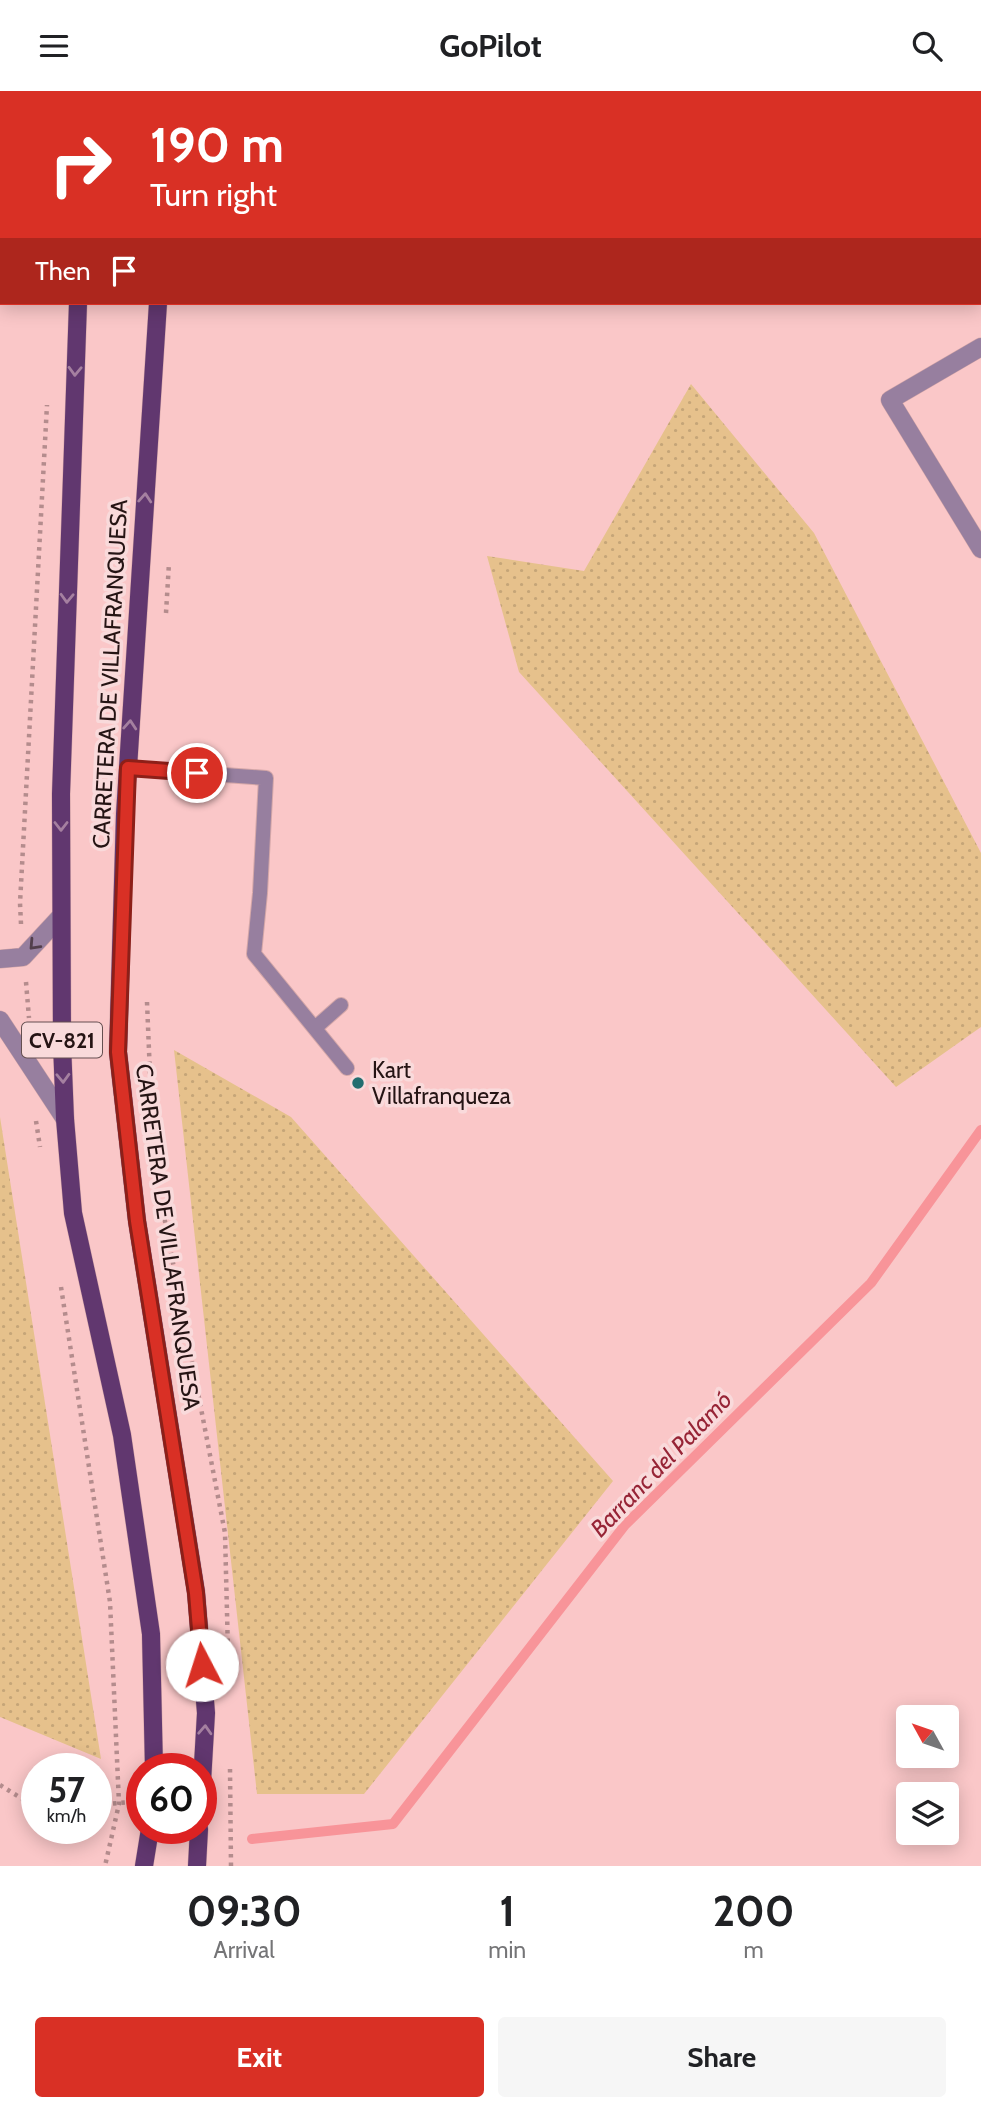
<!DOCTYPE html>
<meta charset="utf-8">
<style>
:root{--surface:#fff;--page:#f6f6f6;--text:#202124;--muted:#757577;--accent:#d93025}
body{margin:0;font-family:Cabin,sans-serif;background:var(--page);color:var(--text);height:100vh;display:flex;flex-direction:column;font-size:26px;white-space:nowrap}
*{box-sizing:border-box;margin:0}
p{font-size:23px;color:var(--muted)}
.icon{flex:none;width:38px;height:38px;fill:none;stroke:currentColor;stroke-width:2;stroke-linecap:round;stroke-linejoin:round}
.map{position:relative;height:1775px;overflow:hidden}
.drawer{display:flex;flex-direction:column;background:var(--surface);flex:1}
.drawer>*{flex:none}
.hud{position:absolute;left:0px;top:0px;width:982px;height:214px;box-shadow:0 4px 18px #0003;background:#d93025;color:#fff;overflow:hidden}
.needle{width:46px;rotate:310deg}
.controls{position:absolute;left:896px;top:1614px;display:grid;gap:14px}
.controls a{display:grid;place-items:center;width:63px;height:63px;border-radius:7px;background:var(--surface);box-shadow:0 4px 18px #0003;font-size:35px}
.speed{position:absolute;left:21px;top:1662px;display:flex;gap:14px;font-size:35px;font-weight:700;text-align:center}
.speed>*{display:grid;place-content:center;width:91px;height:91px;border-radius:50%;background:var(--surface);box-shadow:0 4px 18px #0003;line-height:1}
.speed small{font-size:18px;font-weight:400}
.speed .limit{border:10px solid #d22;background:#fff;color:#111}
.pin{position:absolute;display:grid;place-items:center;width:60px;height:60px;color:#fff;margin:-30px;border:4px solid #fff;border-radius:50%;box-shadow:0 2px 7px #0007}
.me{position:absolute;width:77px;margin:-38px;rotate:355deg;stroke-linejoin:round;filter:drop-shadow(0 0 5px #0008)}
.turn{display:flex;align-items:center;gap:24px;height:147px;padding:0 35px;font-size:32px}
.turn .icon{width:91px;height:91px;stroke-width:2.5}
.turn b{display:block;font-size:49px;line-height:60px}
.then{display:flex;align-items:center;height:66px;padding:0 35px;background:#0003;gap:14px;font-size:26px}
.eta{display:flex;justify-content:space-evenly;align-items:center;height:119px;text-align:center}
.eta b{font-size:42px;font-weight:700;line-height:49px}
.action{display:flex;gap:14px;margin-top:auto;padding:14px 35px}
.action a{flex:1;height:80px;border-radius:7px;background:var(--accent);color:#fff;font-size:28px;font-weight:700;line-height:80px;text-align:center}
.action a+a{background:var(--page);color:var(--text)}
header{display:flex;justify-content:space-between;align-items:center;height:91px;padding:0 35px;background:var(--surface);font-size:32px;font-weight:700}
.map>svg:first-child{display:block}
.grass{fill:url(#grass-dots)}
.lines{fill:none;stroke-linecap:round;stroke-linejoin:round}
.stream{stroke:#f89499;stroke-width:10}
.service-casing{stroke:#d4a7a8;stroke-width:16}
.minor-casing{stroke:#d4a7a8;stroke-width:19}
.tertiary-casing{stroke:#d4a7a8;stroke-width:19}
.primary-casing{stroke:#d4a7a8;stroke-width:19}
.path{stroke:#b48c8d;stroke-width:4.5;stroke-dasharray:3.5 5;stroke-linecap:butt}
.service{stroke:#977f9f;stroke-width:14}
.minor{stroke:#977f9f;stroke-width:18}
.tertiary{stroke:#977f9f;stroke-width:18}
.primary{stroke:#61376f;stroke-width:18}
.oneway{stroke:#a580a0}
.oneway2{stroke:#533f4c}
.route-casing{stroke:#8d1f18;stroke-width:18}
.route{stroke:#d93025;stroke-width:12}
.poi-dot{fill:#226d6f;stroke:#f9dadb;stroke-width:2.5}
.labels{text-anchor:middle;dominant-baseline:central;stroke-width:7;stroke-linejoin:round;paint-order:stroke}
.shield{fill:#f9dadb;stroke:#654f50;stroke-width:2}
.shield-label{font-size:21px;font-weight:bold;fill:#251414}
.street-label{font-size:23px;fill:#251414;stroke:#f9dadb}
.poi-label{font-size:23px;fill:#251414;stroke:#f9dadb;text-anchor:start}
.water-label{font-size:24px;font-style:italic;fill:#972436;stroke:#f9dadb}
</style>
<header><svg class="icon" aria-label="menu" viewBox="0 0 24 24"><path d="M4 6h16M4 12h16M4 18h16"/></svg>GoPilot<svg class="icon" aria-label="search" viewBox="0 0 24 24"><circle cx="10" cy="10" r="6"/><path d="M15 15l6 6"/></svg></header>
<div class="map">
<svg width="981" height="1775" viewBox="0 0 981 1775">
<defs>
<pattern id="grass-dots" width="8" height="8" patternUnits="userSpaceOnUse" patternTransform="scale(1.75)"><rect width="8" height="8" fill="#e6c18c"/><path d="M2 2h.1M6 6h.1" fill="none" stroke="#c5a578" stroke-width="1.8" stroke-linecap="round"/></pattern>
</defs>
<rect width="100%" height="100%" fill="#fac7c8"/>
<!-- grass -->
<path class="grass" d="M691 293 814 442 981 762V936L896 996 519 581 487 465 584 480Z
M174 959 291 1026 613 1390 364 1703H257Z
M0 1026 101 1668 0 1626Z"/>
<g class="lines">
<!-- stream -->
<path class="stream" d="M252 1748 393 1733 625 1434 871 1192 981 1039"/>
<defs>
<path id="service" d="M128 677 266 687 260 802 254 863 347 977
M315 937 341 914"/>
<path id="minor" d="M981 256 890 309 981 458"/>
<path id="tertiary" d="M0 868 23 866 61 825
M0 929 65 1028"/>
<path id="primary" d="M85 2V0
M171 2V0
M78 212 61 703 62 953 65 1028 73 1122 122 1344 151 1543 154 1678
M158 212 125 723 118 961 137 1130 196 1501 206 1622 201 1708
M144 1775 150 1738
M197 1775 199 1738"/>
</defs>
<!-- service casing -->
<use href="#service" class="service-casing"/>
<!-- minor casing -->
<use href="#minor" class="minor-casing"/>
<!-- tertiary casing -->
<use href="#tertiary" class="tertiary-casing"/>
<!-- primary casing -->
<use href="#primary" class="primary-casing"/>
<!-- path -->
<path class="path" d="M166 522 169 472
M21 833 20 812 47 314
M26 891 29 927
M147 911 151 1008
M36 1030 40 1056
M163 1120 225 1442 228 1561
M61 1196 110 1511 119 1713 105 1775
M230 1678 231 1775
M0 1694 37 1717
M96 1714 142 1710"/>
<!-- service -->
<use href="#service" class="service"/>
<!-- minor -->
<use href="#minor" class="minor"/>
<!-- tertiary -->
<use href="#tertiary" class="tertiary"/>
<!-- primary -->
<use href="#primary" class="primary"/>
</g>
<!-- one-way arrows -->
<defs><path id="oneway-chevron" d="M-2-3.5L2.5 0L-2 3.5" fill="none" stroke-width="1.6" stroke-linecap="round" stroke-linejoin="round" transform="scale(1.75)"/></defs>
<g class="oneway">
<use href="#oneway-chevron" transform="translate(75 280) rotate(92)"/>
<use href="#oneway-chevron" transform="translate(145 407) rotate(-86)"/>
<use href="#oneway-chevron" transform="translate(67 507) rotate(92)"/>
<use href="#oneway-chevron" transform="translate(130 634) rotate(-86)"/>
<use href="#oneway-chevron" transform="translate(61 735) rotate(90)"/>
<use href="#oneway-chevron" transform="translate(63 987) rotate(88)"/>
<use href="#oneway-chevron" transform="translate(205 1639) rotate(-87)"/>
</g>
<use class="oneway2" href="#oneway-chevron" transform="translate(34 854) rotate(133)"/>
<g class="lines">
<defs>
<path id="route" d="M197 682 128 677 118 961 137 1130 196 1502 202 1574"/>
</defs>
<!-- route casing -->
<use href="#route" class="route-casing"/>
<!-- route -->
<use href="#route" class="route"/>
</g>
<!-- markers -->
<circle class="poi-dot" cx="358" cy="992" r="7"/>
<g class="labels">
<!-- shield labels -->
<rect class="shield" x="22" y="931.5" width="80" height="35" rx="5"/>
<g class="shield-label">
<text x="62" y="949">CV-821</text>
</g>
<!-- street labels -->
<g class="street-label">
<text transform="translate(110 583) rotate(-87)">CARRETERA DE VILLAFRANQUESA</text>
<text transform="translate(168 1146) rotate(82)">CARRETERA DE VILLAFRANQUESA</text>
</g>
<!-- poi labels -->
<g class="poi-label">
<text x="372" y="979">Kart<tspan x="372" dy="26">Villafranqueza</tspan></text>
</g>
<!-- water labels -->
<g class="water-label">
<text transform="translate(661 1373) rotate(-46)">Barranc del Palamó</text>
</g>
</g>
</svg>
<div class="controls">
<a><svg class="needle" viewBox="-14 -14 28 28"><path d="M0-13l5 13h-10z" fill="#e53935"/><path d="M0 13l5-13h-10z" fill="#757577"/></svg></a>
<a><svg class="icon" aria-label="layers" viewBox="0 0 24 24"><path d="M12 4l9 5-9 5-9-5zM3 14l9 5 9-5"/></svg></a>
</div>
<div class="speed"><div>57<small>km/h</small></div><div class="limit">60</div></div>
<div class="pin" style="left:197px;top:682px;background:#d93025"><svg class="icon" aria-label="arrive" viewBox="0 0 24 24"><path d="M6 21V4h12l-3 4 3 4H6"/></svg></div>
<svg class="me" style="left:202px;top:1574px" viewBox="-20 -20 40 40"><circle r="19" fill="#fff"/><path d="M0-13L10 11 0 6-10 11z" fill="#d93025"/></svg>
<div class="hud">
<div class="turn"><svg class="icon" aria-label="right" viewBox="0 0 24 24"><path d="M7 20v-9h11M14 6l5 5-5 5"/></svg><div><b>190 m</b>Turn right</div></div>
<div class="then">Then<svg class="icon" aria-label="arrive" viewBox="0 0 24 24"><path d="M6 21V4h12l-3 4 3 4H6"/></svg></div>
</div>
</div>
<section class="drawer">
<div class="eta">
<div><b>09:30</b><p>Arrival</p></div>
<div><b>1</b><p>min</p></div>
<div><b>200</b><p>m</p></div>
</div>
<div class="action"><a>Exit</a><a>Share</a></div>
</section>
